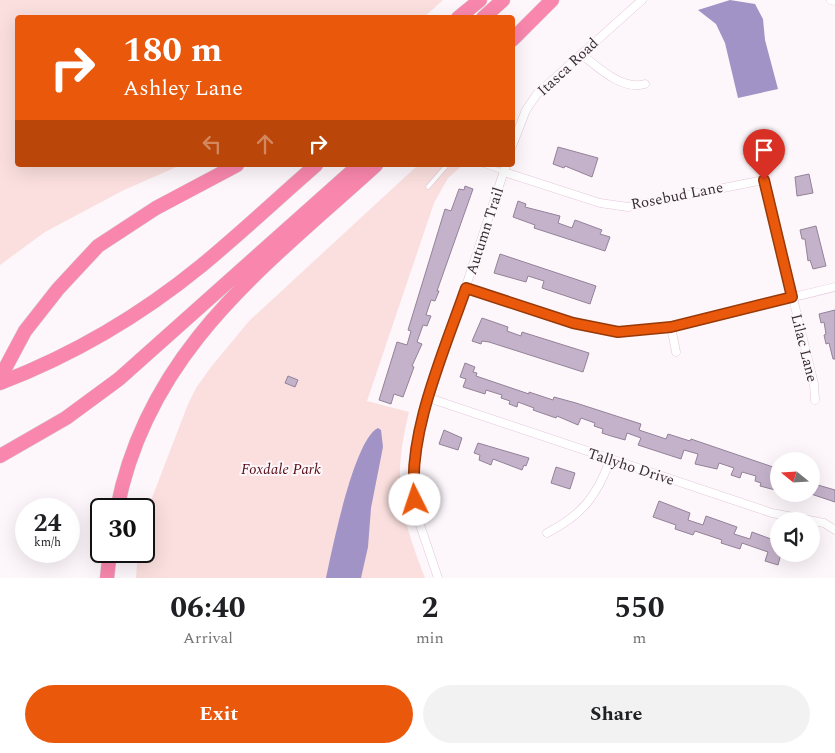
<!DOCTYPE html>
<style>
:root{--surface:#fff;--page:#f2f2f2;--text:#202124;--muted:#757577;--accent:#ea580c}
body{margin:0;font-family:Spectral,serif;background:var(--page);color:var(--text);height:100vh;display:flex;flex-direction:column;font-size:19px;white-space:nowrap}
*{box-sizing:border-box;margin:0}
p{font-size:16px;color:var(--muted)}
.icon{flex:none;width:28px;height:28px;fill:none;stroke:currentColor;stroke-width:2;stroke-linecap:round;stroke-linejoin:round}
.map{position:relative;height:578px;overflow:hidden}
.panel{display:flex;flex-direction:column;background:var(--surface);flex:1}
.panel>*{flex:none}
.guide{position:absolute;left:15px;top:15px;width:500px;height:152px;border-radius:5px;box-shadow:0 5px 20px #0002;background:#ea580c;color:#fff;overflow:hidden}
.needle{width:32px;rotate:288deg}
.fabs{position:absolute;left:770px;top:452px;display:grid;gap:10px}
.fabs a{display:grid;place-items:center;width:50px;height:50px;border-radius:50%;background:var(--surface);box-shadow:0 5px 20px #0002;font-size:25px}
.speed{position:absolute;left:15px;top:498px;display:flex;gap:10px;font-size:25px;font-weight:700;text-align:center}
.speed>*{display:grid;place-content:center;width:65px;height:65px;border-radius:50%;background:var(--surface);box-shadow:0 5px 20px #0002;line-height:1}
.speed small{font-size:12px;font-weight:400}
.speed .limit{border:2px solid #111;border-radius:8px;background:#fff;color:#111}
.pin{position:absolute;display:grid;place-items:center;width:42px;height:42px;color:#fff;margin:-51px -21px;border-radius:50% 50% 50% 0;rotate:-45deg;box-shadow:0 0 5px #0007}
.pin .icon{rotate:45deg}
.me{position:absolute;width:55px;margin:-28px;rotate:356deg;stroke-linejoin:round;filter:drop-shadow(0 0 4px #0008)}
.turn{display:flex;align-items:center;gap:18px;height:105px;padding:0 25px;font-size:22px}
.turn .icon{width:65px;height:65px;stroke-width:2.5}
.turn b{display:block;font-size:35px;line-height:42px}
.lanes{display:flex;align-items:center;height:48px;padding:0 25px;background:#0003;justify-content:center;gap:25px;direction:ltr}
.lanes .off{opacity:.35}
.eta{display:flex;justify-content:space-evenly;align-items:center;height:85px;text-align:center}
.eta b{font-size:30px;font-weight:700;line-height:35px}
.button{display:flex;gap:10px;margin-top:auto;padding:10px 25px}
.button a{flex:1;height:58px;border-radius:30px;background:var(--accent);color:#fff;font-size:20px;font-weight:700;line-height:58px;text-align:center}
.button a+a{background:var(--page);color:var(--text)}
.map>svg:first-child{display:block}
.green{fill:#fadfde}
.water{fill:#a193c5}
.building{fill:#c4b2ca;stroke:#938298}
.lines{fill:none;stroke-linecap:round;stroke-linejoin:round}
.service-casing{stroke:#e3c7d9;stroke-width:5}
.minor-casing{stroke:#e3c7d9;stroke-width:9}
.motorway-casing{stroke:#d7d5d7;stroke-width:15}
.service{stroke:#fff;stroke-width:4}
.minor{stroke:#fff;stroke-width:8}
.motorway{stroke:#f987ad;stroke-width:14}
.route-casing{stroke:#983908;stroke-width:12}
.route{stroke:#ea580c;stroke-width:9}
.labels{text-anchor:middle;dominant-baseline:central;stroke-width:4;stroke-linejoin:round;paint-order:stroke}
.street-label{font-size:15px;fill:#392e35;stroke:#fdf7fb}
.park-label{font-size:15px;font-style:italic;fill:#560c15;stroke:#fdf7fb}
</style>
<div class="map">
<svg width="835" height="578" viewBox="0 0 835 578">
<rect width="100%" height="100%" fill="#fdf7fb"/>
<!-- green -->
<path class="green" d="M0 0H443L423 18H18V165H181L124 190 45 232 0 265Z
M418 165H463L448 178 434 203 367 401 409 412C392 480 400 514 425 578H136L138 551H144L145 516 188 404 196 388 211 367 249 321Z"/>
<!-- water -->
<path class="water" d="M730 0 755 4 763 19 765 40 778 89 738 98 725 43 716 24 698 10Z
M378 428 381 430 383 447 371 508 368 547 361 578H326C332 550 354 439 378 428Z"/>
<!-- building -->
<path class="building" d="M558 147 598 158 592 177 565 166 564 168 553 164Z
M809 174 813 193 797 196 795 177Z
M465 186 473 189 437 291H439L435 301 431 300 426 315 431 316 427 326 423 325 417 342 422 344 412 366 414 367 403 397 394 394 391 404 379 400 397 342 407 345 411 331 408 330 445 209 451 211 459 189 464 190Z
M518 201 526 204 525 207 560 216 558 223 572 228 575 220 602 230 600 234 610 237 605 251 534 228 535 225 513 217Z
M816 226 826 266 813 269 810 260 808 261 805 239H802L800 230Z
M500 254 596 286 590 304 542 288 544 281 528 276 526 282 494 273Z
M835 310V359H833L829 343 826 344 824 335 826 334 824 322 821 323 819 314Z
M482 318 508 327 507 331 521 336 522 332 589 353 583 372 489 342 482 341 481 344 472 341Z
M465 363 475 367 473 372 477 373 476 376 529 394V392L553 400 554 397 576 403 641 424 639 430 666 439 668 434 690 441 691 439 773 467 772 471 779 473V491L760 486 761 483 755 481 756 476 742 472 740 478 731 475 734 468 719 463 717 469 695 464 698 454 684 450 681 459 638 445 641 438 627 433 625 440 611 436 602 433 603 429 594 426 595 423 581 418 578 425 557 416 556 418 533 410 534 408 518 402 517 407 509 404 510 401 501 398 502 395 486 390 485 394 463 387 466 379 460 377Z
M288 376 298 380 295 387 285 383Z
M444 430 462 438 458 450 439 444Z
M478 443 529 458 526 466 524 465 522 470 493 459 491 465 479 460 480 455 474 453Z
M556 467 575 473 570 489 551 483Z
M811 483 835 490V502L811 494Z
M659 501 690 513 688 520 703 525 706 516 737 527 734 534 750 539 752 532 779 542V554H781L778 565 765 561 768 552 742 543 740 549 721 543 722 540 695 531 693 535 675 529 676 525 653 517Z"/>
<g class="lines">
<defs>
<path id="service" d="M484 165 504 172
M428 187 447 165"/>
<path id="minor" d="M831 0 835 1
M581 54C598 67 622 91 645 84
M512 146 526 110 537 94 642 0
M504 172 600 203 628 207 764 180 814 384 815 400
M466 287 573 323 618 332 671 327 835 287
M671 327 676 352
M429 398 772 513 824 523 835 530
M547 533C582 515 597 496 610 460
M438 578 417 516 413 483 416 447 429 398 506 165"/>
<path id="motorway" d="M458 18 480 0
M483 18 503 0
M512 40 552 0
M0 378 25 331 58 289 98 246 156 208 237 165
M0 383C73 355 141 315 201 266 240 234 277 199 316 165
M0 456 66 418 119 379 359 165
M117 509C148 350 264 267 376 165
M107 578 110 551"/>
</defs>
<!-- service casing -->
<use href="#service" class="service-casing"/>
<!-- minor casing -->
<use href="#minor" class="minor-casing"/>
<!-- motorway casing -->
<use href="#motorway" class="motorway-casing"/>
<!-- service -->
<use href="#service" class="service"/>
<!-- minor -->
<use href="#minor" class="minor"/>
<!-- motorway -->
<use href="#motorway" class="motorway"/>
</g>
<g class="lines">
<defs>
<path id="route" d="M415 500C406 436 445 349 466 288L573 323 618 332 671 327 792 297 764 180"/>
</defs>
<!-- route casing -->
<use href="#route" class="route-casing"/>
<!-- route -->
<use href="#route" class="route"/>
</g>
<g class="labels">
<!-- street labels -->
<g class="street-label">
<text transform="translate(568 67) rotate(-43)">Itasca Road</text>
<text transform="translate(677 196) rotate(-11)">Rosebud Lane</text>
<text transform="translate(485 231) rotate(-72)">Autumn Trail</text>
<text transform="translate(804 348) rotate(76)">Lilac Lane</text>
<text transform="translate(631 467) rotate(18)">Tallyho Drive</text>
</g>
<!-- park labels -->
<g class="park-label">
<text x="281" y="469">Foxdale Park</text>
</g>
</g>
</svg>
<div class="fabs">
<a><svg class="needle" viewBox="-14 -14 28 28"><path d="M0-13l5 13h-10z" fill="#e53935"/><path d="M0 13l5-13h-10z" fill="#757577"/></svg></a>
<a><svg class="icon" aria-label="sound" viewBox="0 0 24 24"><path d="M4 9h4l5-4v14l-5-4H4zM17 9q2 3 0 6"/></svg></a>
</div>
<div class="speed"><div>24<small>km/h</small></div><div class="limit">30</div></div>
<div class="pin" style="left:764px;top:180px;background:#d93025"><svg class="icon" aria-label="arrive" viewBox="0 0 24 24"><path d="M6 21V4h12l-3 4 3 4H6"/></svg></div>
<svg class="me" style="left:415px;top:500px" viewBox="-20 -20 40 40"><circle r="19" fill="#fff"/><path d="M0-13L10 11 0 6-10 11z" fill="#ea580c"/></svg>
<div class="guide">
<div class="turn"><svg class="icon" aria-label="right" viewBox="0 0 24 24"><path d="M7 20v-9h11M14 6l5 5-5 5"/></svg><div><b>180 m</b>Ashley Lane</div></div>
<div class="lanes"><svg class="icon off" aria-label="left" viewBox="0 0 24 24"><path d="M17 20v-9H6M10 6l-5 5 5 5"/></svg><svg class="icon off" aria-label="ahead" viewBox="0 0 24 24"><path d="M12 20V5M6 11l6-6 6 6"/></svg><svg class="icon" aria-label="right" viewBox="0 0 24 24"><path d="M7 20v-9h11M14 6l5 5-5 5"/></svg></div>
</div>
</div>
<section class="panel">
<div class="eta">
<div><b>06:40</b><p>Arrival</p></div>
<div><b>2</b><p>min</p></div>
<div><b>550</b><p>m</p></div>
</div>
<div class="button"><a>Exit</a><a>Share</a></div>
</section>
